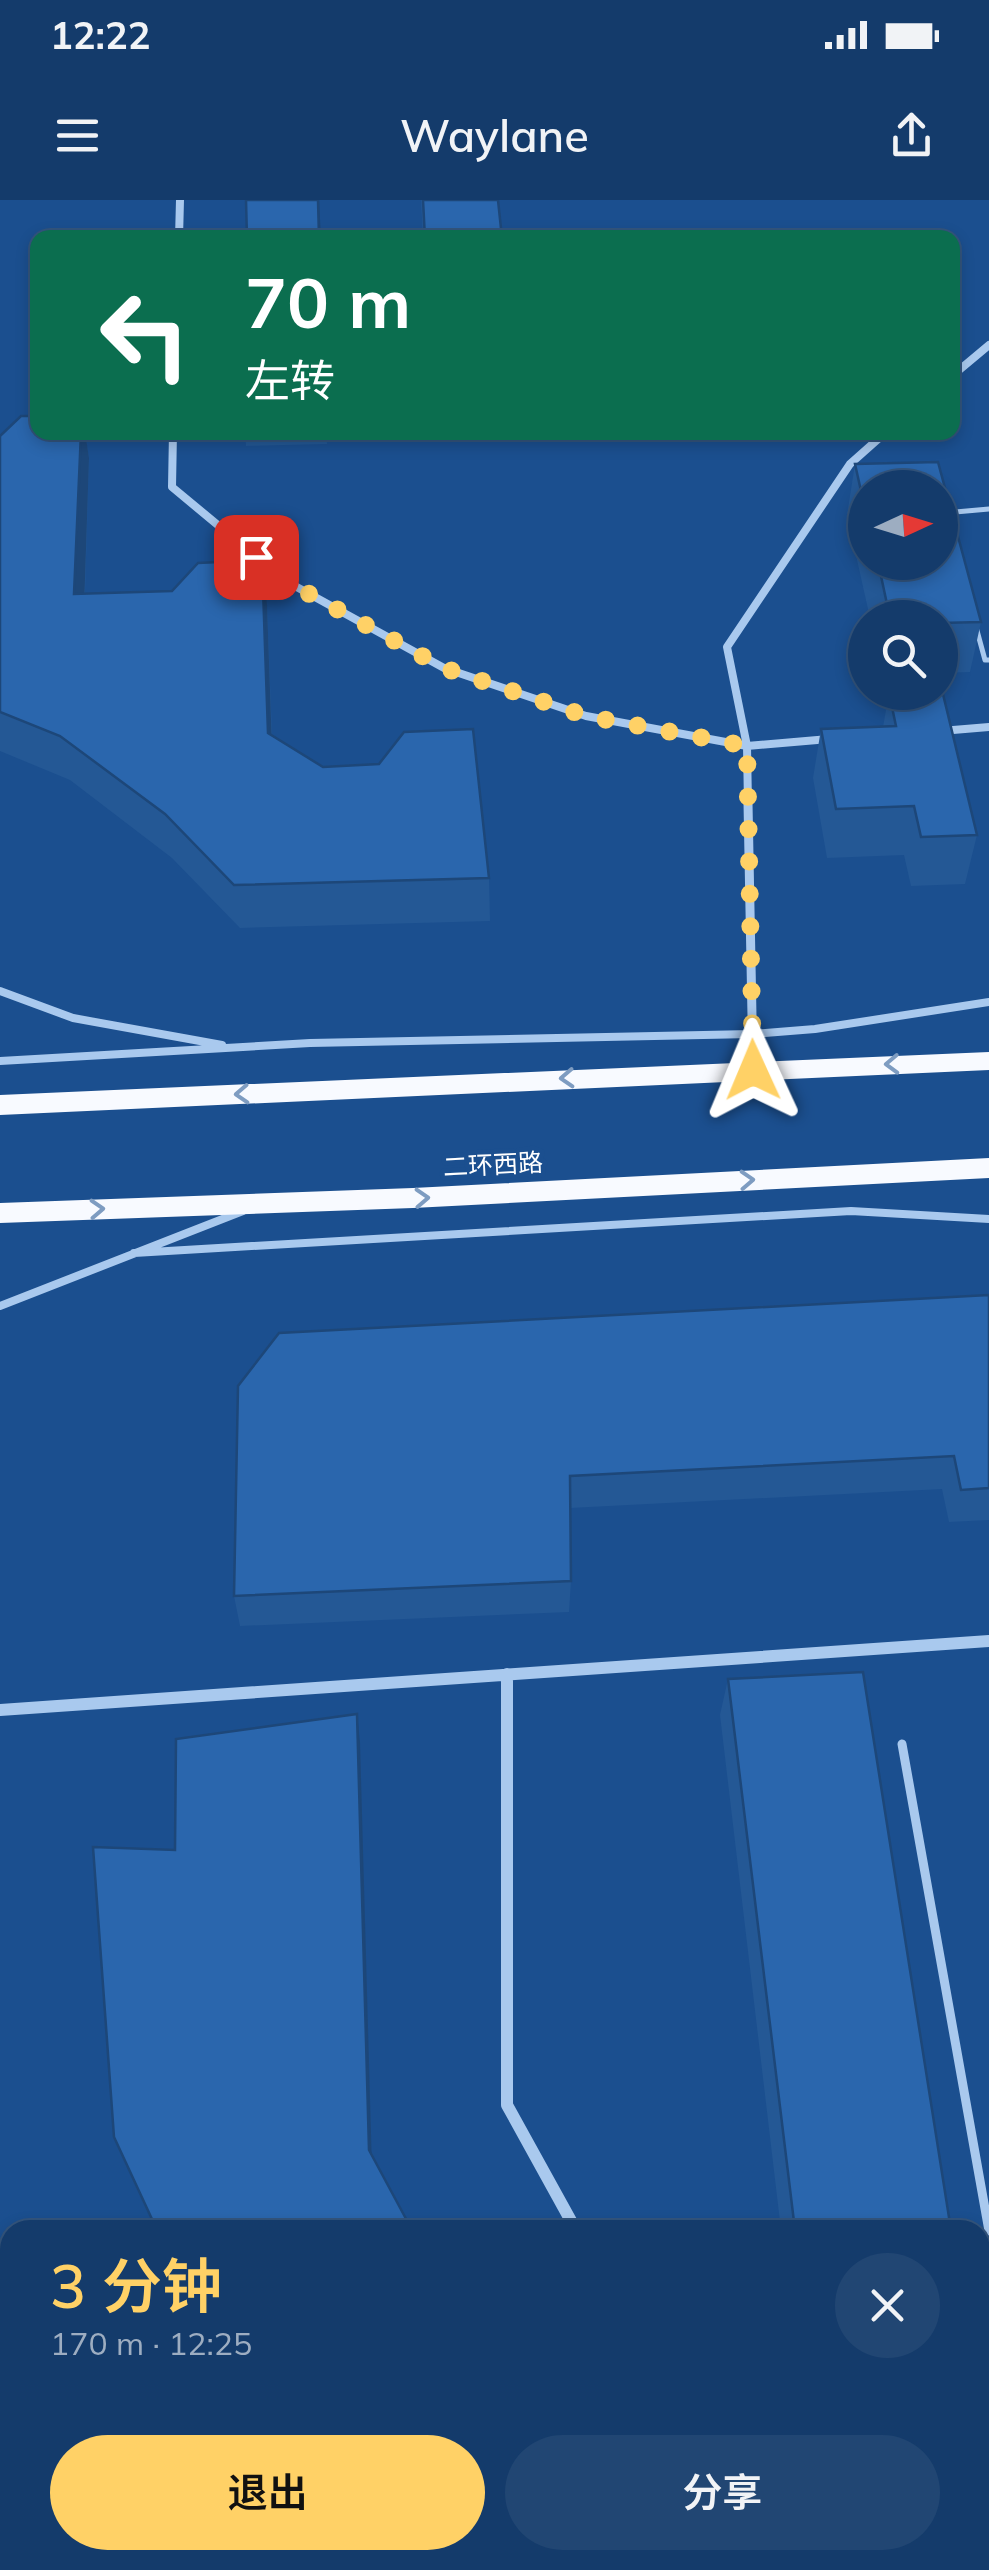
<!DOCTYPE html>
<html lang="zh">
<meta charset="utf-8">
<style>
:root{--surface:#143b6b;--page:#214673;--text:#f1f3f6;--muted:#9dadc1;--line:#33557e;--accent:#ffd166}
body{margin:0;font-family:Mulish,"Noto Sans SC",sans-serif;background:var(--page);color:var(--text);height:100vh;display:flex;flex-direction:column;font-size:38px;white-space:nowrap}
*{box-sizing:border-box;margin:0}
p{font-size:32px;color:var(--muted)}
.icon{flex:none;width:55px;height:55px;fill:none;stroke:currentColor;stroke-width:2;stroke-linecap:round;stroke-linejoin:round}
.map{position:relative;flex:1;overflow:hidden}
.sheet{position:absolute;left:0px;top:2020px;width:990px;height:350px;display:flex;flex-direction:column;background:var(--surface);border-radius:30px 30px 0 0;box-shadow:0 5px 15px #0003,0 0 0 2px var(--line)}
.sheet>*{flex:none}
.top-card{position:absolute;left:30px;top:30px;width:930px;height:210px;border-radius:20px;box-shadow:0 5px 15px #0003,0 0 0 2px var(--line);background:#0b6e4f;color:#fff;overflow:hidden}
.needle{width:65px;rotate:86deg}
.controls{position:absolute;left:848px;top:270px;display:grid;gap:20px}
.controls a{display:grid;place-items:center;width:110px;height:110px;border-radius:50%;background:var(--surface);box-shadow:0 5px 15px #0003,0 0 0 2px var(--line);font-size:50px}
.pin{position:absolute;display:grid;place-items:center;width:85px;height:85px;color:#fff;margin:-42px;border-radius:20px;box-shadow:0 5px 15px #0006}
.me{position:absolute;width:110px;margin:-55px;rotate:359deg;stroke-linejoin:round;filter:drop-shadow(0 0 8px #0008)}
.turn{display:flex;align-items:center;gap:35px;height:210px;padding:0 50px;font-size:45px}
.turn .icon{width:130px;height:130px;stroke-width:2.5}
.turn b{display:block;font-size:70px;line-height:85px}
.round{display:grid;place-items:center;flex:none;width:105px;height:105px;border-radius:52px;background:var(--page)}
.overview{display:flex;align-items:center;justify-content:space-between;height:170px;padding:0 50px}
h1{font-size:60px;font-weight:600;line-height:75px;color:var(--accent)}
.primary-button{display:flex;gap:20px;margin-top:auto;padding:20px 50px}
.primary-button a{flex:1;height:115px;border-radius:60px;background:var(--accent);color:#111;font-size:40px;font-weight:600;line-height:115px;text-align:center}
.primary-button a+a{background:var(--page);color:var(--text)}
.status{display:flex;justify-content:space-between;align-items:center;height:70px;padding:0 50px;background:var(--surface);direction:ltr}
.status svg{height:28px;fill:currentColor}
header{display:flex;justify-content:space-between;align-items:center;height:130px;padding:0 50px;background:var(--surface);font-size:45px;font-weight:600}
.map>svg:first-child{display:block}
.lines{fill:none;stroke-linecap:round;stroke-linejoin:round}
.service-far2{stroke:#a9c9ee;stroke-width:5}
.service-far1{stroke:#a9c9ee;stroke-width:8}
.service{stroke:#a9c9ee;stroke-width:9}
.minor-far2{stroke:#a9c9ee;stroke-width:8}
.minor-far1{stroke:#a9c9ee;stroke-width:9}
.minor{stroke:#a9c9ee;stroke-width:12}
.trunk{fill:#f8faff;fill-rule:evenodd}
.wall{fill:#245895;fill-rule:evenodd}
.shaded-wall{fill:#1d4779}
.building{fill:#2a66ad;stroke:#1d4779;stroke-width:2.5}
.oneway{stroke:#7e9cc1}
.route{stroke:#ffd166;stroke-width:18;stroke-dasharray:0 32.4}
.labels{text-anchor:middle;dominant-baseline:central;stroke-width:10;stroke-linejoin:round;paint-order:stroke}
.street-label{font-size:25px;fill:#fff;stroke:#1b4f8f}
</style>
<div class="status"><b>12:22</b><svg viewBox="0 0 49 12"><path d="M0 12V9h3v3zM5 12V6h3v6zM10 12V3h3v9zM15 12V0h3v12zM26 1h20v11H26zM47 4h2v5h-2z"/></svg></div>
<header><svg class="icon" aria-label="menu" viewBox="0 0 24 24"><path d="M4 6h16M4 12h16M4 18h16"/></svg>Waylane<svg class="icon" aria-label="share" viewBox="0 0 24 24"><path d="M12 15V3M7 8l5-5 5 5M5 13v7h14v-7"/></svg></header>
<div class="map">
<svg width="989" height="2370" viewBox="0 0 989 2370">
<rect width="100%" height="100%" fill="#1b4f8f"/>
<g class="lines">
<!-- service-far2 -->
<path class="service-far2" d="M944 313 989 309
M976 427 985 460H989"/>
<!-- service-far1 -->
<path class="service-far1" d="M0 791 73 818 222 845
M0 861 310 843 752 834 815 829 989 802
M134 1053 851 1011 989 1019
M0 1106 243 1011"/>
<!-- service -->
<path class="service" d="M902 1544 989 2031"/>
<!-- minor-far2 -->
<path class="minor-far2" d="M179 38 180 0
M952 176 989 145
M173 232 172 287 284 380 444 468 586 516 747 546 829 539
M941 531 989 527
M748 605 747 546 727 447 850 264 886 232"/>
<!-- minor-far1 -->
<path class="minor-far1" d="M748 603 753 869"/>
<!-- minor -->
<path class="minor" d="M507 1474V1905L576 2030
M0 1510 989 1441
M760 2360 765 2370"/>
<!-- trunk -->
<path class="trunk" d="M989 852V870L0 915V895Z
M989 958V978L413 1008 0 1023V1003L413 988Z"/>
</g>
<!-- wall -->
<path class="wall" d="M421 0H498L502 38H423Z
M38 232H85L89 258 85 393 267 405 272 535 489 678 490 721 240 728 172 658 70 580 0 551V236Z
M245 232H326L327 244 246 246Z
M436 232H516V233L436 235Z
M938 262 981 422 970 472 940 473V418H870L847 315 855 264ZM865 288H940V362H865Z
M889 493 977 635 965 684 911 686 904 655 827 658 813 578 821 529 883 527Z
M989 1095V1320L949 1322 942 1289 570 1308 571 1381 569 1412 240 1426 234 1396Z
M728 1479 951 2030H781L720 1515Z"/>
<!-- shaded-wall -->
<path class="shaded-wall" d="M318 0H319L321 38H319Z
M81 232H85L89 258 83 438 74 394Z
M262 360 267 405 273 577 268 533Z
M357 1514 360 1542 372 1969 369 1950Z
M208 2360H214L219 2370H213Z"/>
<!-- building -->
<path class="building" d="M246 0H318L319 38H247Z
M423 0H498L502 38H425Z
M21 216H38V232H81L74 394 172 391 198 363 262 360 268 533 323 567 379 564 404 532 473 529 489 678 234 685 165 614 60 536 0 512V236Z
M938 262 981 422 940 423V418H890L878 362H940V288H865V309L855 264Z
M940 490H942L977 635 921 637 914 606 836 609 821 529 896 526 889 493 940 492Z
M989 1095V1288L961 1290 954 1256 570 1276 571 1381 234 1396 238 1186 279 1133Z
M863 1472 951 2030H795L728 1479Z
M357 1514 369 1950 412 2030H157L114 1937 93 1647 175 1650 176 1539Z
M0 2279H10V2360H208L213 2370H0Z
M309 2360H589L594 2370H313Z"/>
<!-- one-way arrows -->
<defs><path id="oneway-chevron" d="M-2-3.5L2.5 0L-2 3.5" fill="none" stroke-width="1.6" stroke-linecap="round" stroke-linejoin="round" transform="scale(2.5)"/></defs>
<g class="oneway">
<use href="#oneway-chevron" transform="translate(892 864) rotate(178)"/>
<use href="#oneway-chevron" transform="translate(567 878) rotate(177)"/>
<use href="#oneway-chevron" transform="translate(242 894) rotate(177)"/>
<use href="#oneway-chevron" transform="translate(747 980) rotate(-3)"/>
<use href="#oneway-chevron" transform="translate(422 998) rotate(-3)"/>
<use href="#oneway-chevron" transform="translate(97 1009) rotate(-3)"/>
</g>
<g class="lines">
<!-- route -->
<path class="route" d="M256 357 284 380 444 468 586 516 747 546 753 870"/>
</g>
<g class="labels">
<!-- street labels -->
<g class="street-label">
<text transform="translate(493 964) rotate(-3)">二环西路</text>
</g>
</g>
</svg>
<div class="controls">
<a><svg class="needle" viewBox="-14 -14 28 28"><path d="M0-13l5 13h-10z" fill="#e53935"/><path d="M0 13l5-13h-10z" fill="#9dadc1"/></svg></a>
<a><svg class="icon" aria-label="search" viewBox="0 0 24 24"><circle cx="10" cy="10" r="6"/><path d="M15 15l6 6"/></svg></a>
</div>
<div class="pin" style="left:256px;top:357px;background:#d93025"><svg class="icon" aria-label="arrive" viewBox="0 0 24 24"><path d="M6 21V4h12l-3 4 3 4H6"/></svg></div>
<svg class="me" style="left:753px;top:870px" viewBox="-20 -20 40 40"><path d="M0-17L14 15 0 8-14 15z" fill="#ffd166" stroke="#fff" stroke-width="4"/></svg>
<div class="top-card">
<div class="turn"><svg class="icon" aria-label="left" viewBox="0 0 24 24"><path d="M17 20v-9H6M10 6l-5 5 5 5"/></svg><div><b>70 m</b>左转</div></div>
</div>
<section class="sheet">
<div class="overview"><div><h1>3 分钟</h1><p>170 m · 12:25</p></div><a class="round"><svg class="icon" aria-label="close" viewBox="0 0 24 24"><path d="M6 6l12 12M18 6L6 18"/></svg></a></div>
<div class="primary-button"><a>退出</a><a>分享</a></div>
</section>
</div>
